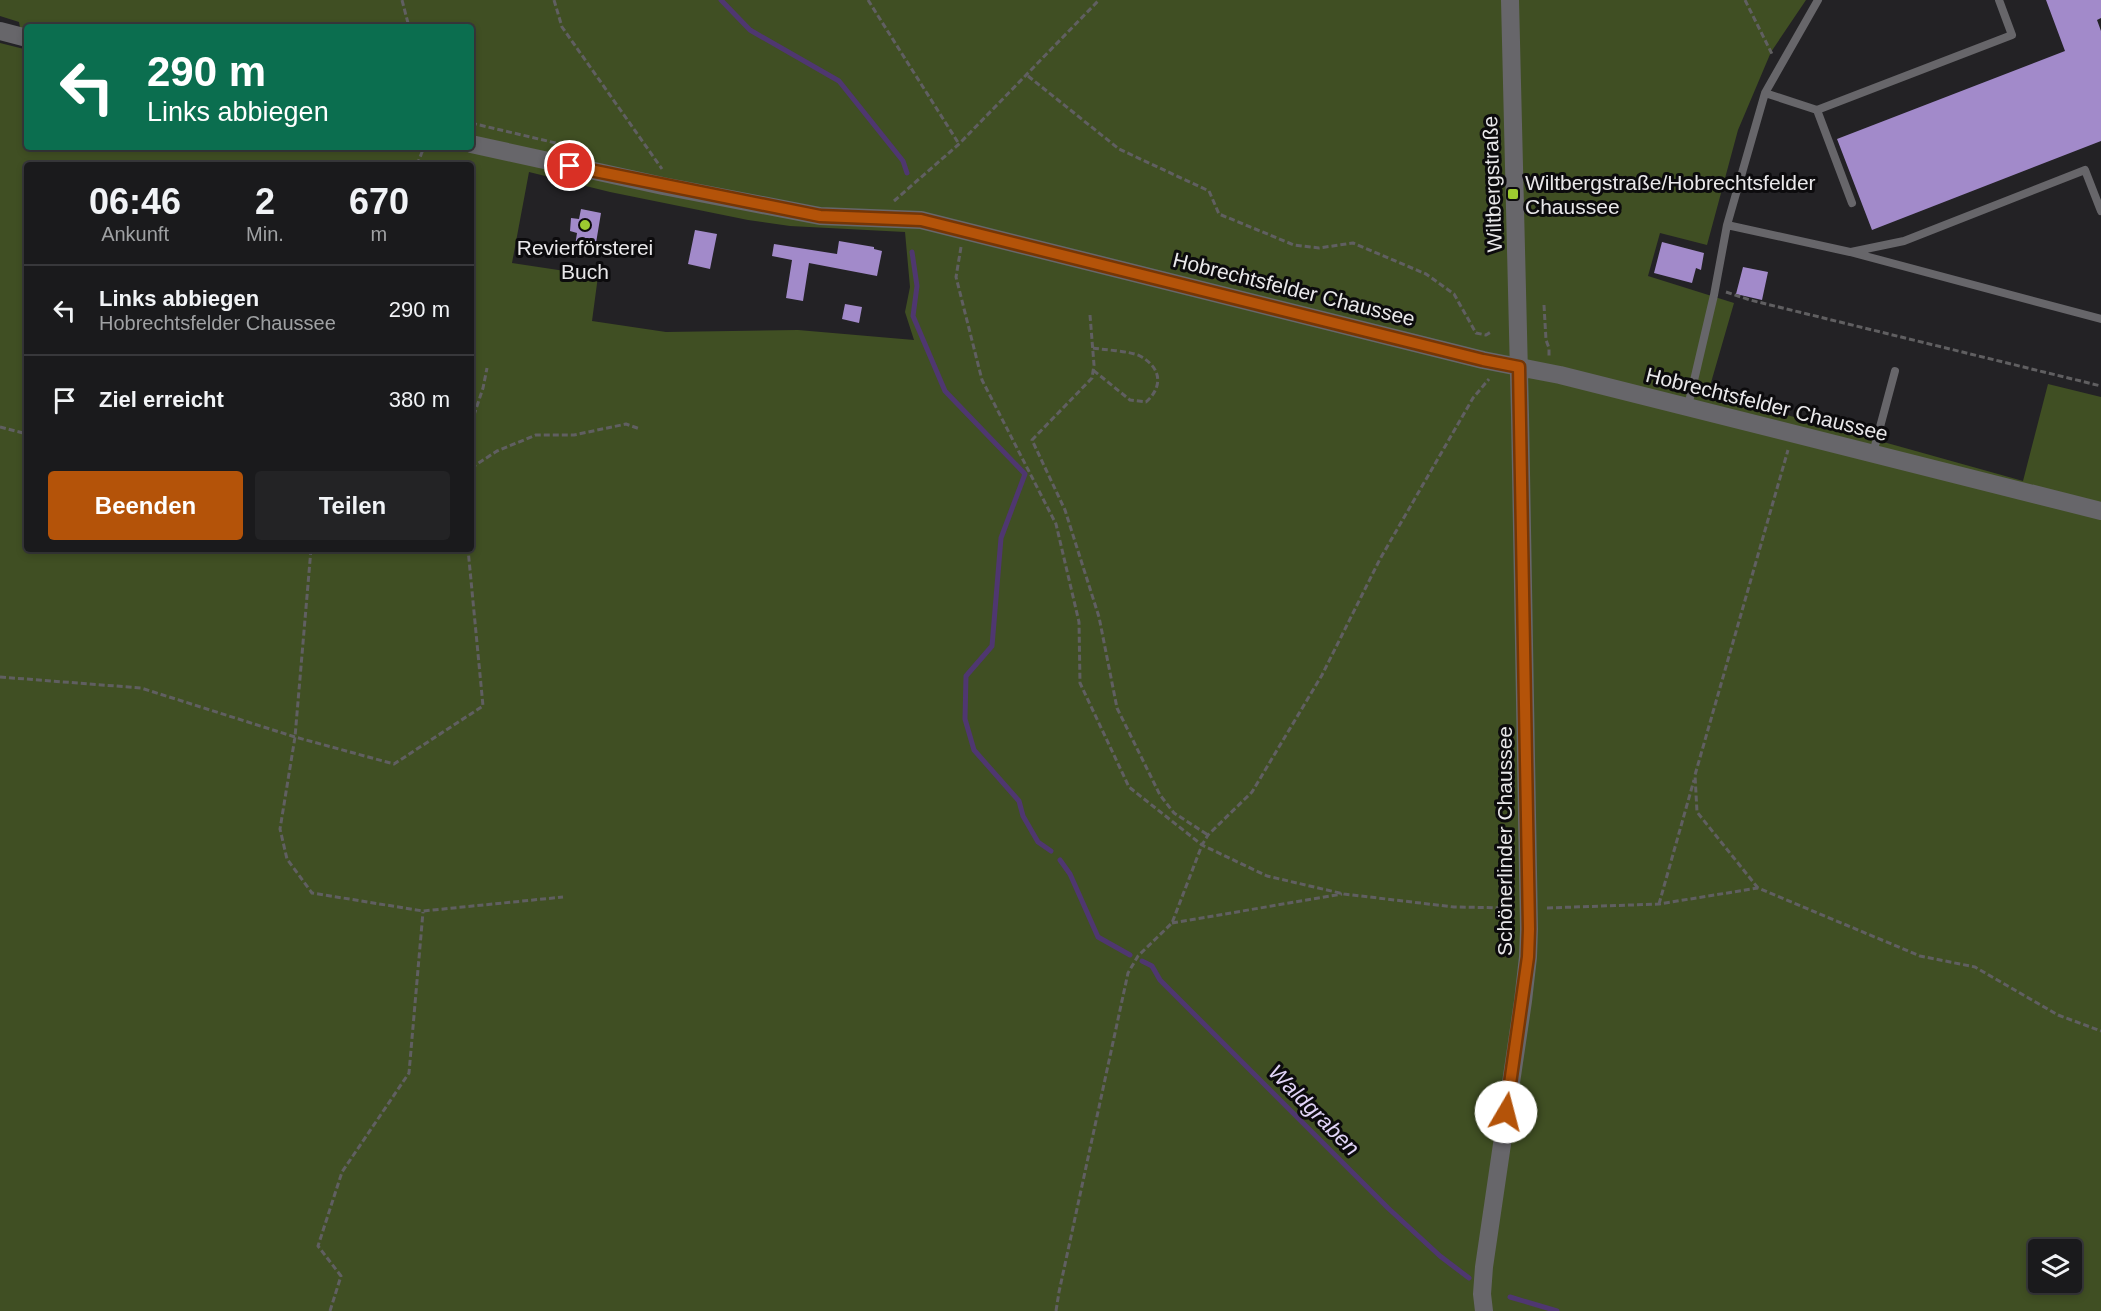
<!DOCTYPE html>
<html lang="de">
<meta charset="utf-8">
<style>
:root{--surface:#1a1a1c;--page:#232325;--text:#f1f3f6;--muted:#9fa1a3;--line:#38383b;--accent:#b45309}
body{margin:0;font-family:Helvetica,sans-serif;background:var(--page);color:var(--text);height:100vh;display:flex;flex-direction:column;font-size:22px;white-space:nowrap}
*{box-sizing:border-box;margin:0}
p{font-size:20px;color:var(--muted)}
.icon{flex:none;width:33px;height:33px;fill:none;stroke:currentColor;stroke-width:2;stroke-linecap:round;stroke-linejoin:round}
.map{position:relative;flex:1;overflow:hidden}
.details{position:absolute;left:24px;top:162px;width:450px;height:390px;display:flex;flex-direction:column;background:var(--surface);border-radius:6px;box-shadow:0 3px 9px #0003,0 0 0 2px var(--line)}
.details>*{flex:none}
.top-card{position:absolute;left:24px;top:24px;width:450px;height:126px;border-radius:6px;box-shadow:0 3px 9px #0003,0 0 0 2px var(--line);background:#0b6e4f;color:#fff;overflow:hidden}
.controls{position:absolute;left:2028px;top:1239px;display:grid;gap:12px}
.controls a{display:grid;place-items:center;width:54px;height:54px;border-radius:6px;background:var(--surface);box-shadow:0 3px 9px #0003,0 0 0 2px var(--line);font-size:30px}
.pin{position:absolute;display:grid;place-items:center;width:51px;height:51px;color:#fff;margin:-26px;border:3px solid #fff;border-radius:50%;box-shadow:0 2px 6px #0007}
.me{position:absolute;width:66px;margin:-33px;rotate:8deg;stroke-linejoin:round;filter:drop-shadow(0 0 4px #0008)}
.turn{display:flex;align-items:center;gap:21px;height:126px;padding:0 24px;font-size:27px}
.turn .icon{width:78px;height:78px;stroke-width:2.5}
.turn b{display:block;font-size:42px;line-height:51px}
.eta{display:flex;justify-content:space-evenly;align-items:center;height:102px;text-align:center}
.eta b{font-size:36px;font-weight:600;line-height:42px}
.primary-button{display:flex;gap:12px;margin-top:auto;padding:12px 24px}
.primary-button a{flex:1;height:69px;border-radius:6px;background:var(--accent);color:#fff;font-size:24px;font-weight:600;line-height:69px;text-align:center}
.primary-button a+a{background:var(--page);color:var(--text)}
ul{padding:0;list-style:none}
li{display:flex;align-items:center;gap:18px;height:90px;padding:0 24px;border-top:2px solid var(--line)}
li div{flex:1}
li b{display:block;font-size:22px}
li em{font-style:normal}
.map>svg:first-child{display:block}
.green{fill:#404f23;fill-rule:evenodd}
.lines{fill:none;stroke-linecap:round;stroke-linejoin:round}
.stream{stroke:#4f3770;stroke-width:5}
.building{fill:#a28aca}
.path{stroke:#605f61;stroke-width:3;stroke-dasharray:6 3;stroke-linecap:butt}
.service{stroke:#67666a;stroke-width:8}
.tertiary{stroke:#67666a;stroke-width:18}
.secondary{stroke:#67666a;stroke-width:18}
.route-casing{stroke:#753606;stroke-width:15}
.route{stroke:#b45309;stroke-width:10}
.poi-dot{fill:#9dca30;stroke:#0c0b0d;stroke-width:2}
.labels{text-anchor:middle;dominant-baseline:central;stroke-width:6;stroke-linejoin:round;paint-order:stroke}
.poi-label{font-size:21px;fill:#e9e8ea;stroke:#0c0b0d;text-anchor:start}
.street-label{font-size:21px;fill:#e9e8ea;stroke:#0c0b0d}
.water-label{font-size:22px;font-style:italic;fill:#e2d5f9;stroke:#0c0b0d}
</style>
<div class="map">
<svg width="2101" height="1311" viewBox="0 0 2101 1311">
<rect width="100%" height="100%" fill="#232225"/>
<!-- green -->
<path class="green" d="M0 0H1806L1771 52 1738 130 1707 245 1660 233 1648 276 1734 303 1708 393 2023 481 2048 384 2101 397V1311H0V43L24 49 19 22 0 16ZM27 27H471V147H27ZM27 165H471V549H27ZM529 172 610 192 748 220 790 226 905 232 910 287 905 312 914 340 798 330 666 332 592 321 598 276 512 263ZM2038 1250H2072V1282H2038Z"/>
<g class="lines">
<!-- stream -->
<path class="stream" d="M721 0 750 30 839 81 903 161 907 173
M912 252 917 286 913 316 945 391 1025 474 1001 538 992 646 966 676 965 719 974 750 1019 801 1023 816 1038 842 1051 851
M1060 860 1070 874 1098 937 1130 955
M1142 961 1152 966 1160 980 1388 1208 1440 1256 1469 1278
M1510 1297 1557 1311"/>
</g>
<!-- building -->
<path class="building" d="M2046 0H2101V18L2097 20 2101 31V141L1872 230 1837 139 2065 51Z
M581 209 601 213 595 249 575 246 577 233 570 231 571 218 579 219Z
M695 230 717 234 710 269 688 264Z
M839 241 874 247V249L882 251 877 276 809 263 803 301 786 298 792 260 772 256 774 244 837 254Z
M1662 242 1704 253 1701 270 1696 268 1692 283 1654 273Z
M1743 267 1768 272 1762 300 1736 294Z
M845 304 862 307 859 323 842 319Z"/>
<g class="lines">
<!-- path -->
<path class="path" d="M402 0 409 27
M554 0 562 27 662 169
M868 0 959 144
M1745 0 1773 56
M1028 76 1119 149 1209 191 1219 214 1294 245 1319 248 1353 243 1426 274 1454 294 1476 333 1486 335 1491 332
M471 123 560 144
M417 165 424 147
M894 201 959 144 1099 0
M961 247 956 277 982 380 1056 524 1079 622 1080 683 1129 787 1202 845 1267 876 1344 894 1454 907 1513 908
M1726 292 1750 300 2101 386
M1544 305 1546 340 1549 348V356
M1090 315 1094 365 1092 378 1032 440 1065 510 1099 617 1117 708 1160 795 1174 813 1208 835
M1093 348C1105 350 1130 351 1140 356 1162 368 1163 387 1146 402L1130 400 1093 370
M471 424 483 388 487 368
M0 427 27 434
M471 468 497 451 536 435H574L626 424 640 429
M311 549 295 737 280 829 287 859 312 893 423 911 563 897
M0 677 141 688 295 737 394 764 483 706 468 549
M1758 888 1697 812 1695 775 1788 450
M1659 904 1694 780
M1547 908 1659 904 1758 888 1920 956 1975 967 2058 1015 2101 1031
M1172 923 1342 894
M330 1311 341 1276 318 1246 342 1172 409 1073 423 912
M1056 1311 1059 1292 1128 973 1138 956 1172 923 1202 845 1208 835 1252 792 1322 675 1380 559 1473 398 1489 379"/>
<!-- service -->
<path class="service" d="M1765 93 1817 110 2012 35 1999 0
M1817 110 1852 203
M1727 225 1850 252 2101 319
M1851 252 1904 241 2085 170 2101 211
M1688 406 1714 295 1727 225 1765 93 1818 0
M1873 453 1895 371"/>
<!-- tertiary -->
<path class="tertiary" d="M0 31 27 38
M471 144 663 186 820 216 921 220 1483 360 1519 367"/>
<!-- secondary -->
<path class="secondary" d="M1519 367 1560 375 2101 511
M1484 1311 1482 1294 1484 1267 1523 1001 1528 957 1529 929 1520 415 1510 0"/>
</g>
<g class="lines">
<defs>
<path id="route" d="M570 166 820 216 921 220 1483 360 1519 367 1529 929 1528 957 1506 1112"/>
</defs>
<!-- route casing -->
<use href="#route" class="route-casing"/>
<!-- route -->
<use href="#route" class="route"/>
</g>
<!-- markers -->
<g class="poi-dot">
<rect x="1507" y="188" width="12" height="12" rx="3"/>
<circle cx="585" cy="225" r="6"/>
</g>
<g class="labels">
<!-- poi labels -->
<g class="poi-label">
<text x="1525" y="182">Wiltbergstraße/Hobrechtsfelder<tspan x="1525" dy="24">Chaussee</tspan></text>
<text x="585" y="247" text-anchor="middle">Revierförsterei<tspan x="585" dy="24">Buch</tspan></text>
</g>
<!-- street labels -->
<g class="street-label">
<text transform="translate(1492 184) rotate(-92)">Wiltbergstraße</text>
<text transform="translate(1294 289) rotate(14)">Hobrechtsfelder Chaussee</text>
<text transform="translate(1767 404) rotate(14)">Hobrechtsfelder Chaussee</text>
<text transform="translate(1504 841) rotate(-90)">Schönerlinder Chaussee</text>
</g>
<!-- water labels -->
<g class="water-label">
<text transform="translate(1314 1110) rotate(45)">Waldgraben</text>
</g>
</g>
</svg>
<div class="controls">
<a><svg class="icon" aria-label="layers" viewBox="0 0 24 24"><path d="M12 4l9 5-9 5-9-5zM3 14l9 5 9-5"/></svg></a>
</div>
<div class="pin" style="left:570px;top:166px;background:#d93025"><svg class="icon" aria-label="arrive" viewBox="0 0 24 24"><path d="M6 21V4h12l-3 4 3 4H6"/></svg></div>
<svg class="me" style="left:1506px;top:1112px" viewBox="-20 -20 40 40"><circle r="19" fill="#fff"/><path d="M0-13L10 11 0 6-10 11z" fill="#b45309"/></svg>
<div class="top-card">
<div class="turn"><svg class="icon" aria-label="left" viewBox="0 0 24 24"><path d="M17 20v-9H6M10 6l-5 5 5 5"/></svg><div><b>290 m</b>Links abbiegen</div></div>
</div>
<section class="details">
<div class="eta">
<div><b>06:46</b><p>Ankunft</p></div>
<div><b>2</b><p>Min.</p></div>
<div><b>670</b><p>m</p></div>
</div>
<ul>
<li><svg class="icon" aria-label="left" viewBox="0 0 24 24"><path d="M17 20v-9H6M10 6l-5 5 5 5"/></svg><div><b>Links abbiegen</b><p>Hobrechtsfelder Chaussee</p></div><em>290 m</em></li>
<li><svg class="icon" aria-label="arrive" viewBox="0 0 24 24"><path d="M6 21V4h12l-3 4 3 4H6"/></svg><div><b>Ziel erreicht</b></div><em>380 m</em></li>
</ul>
<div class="primary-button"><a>Beenden</a><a>Teilen</a></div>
</section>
</div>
